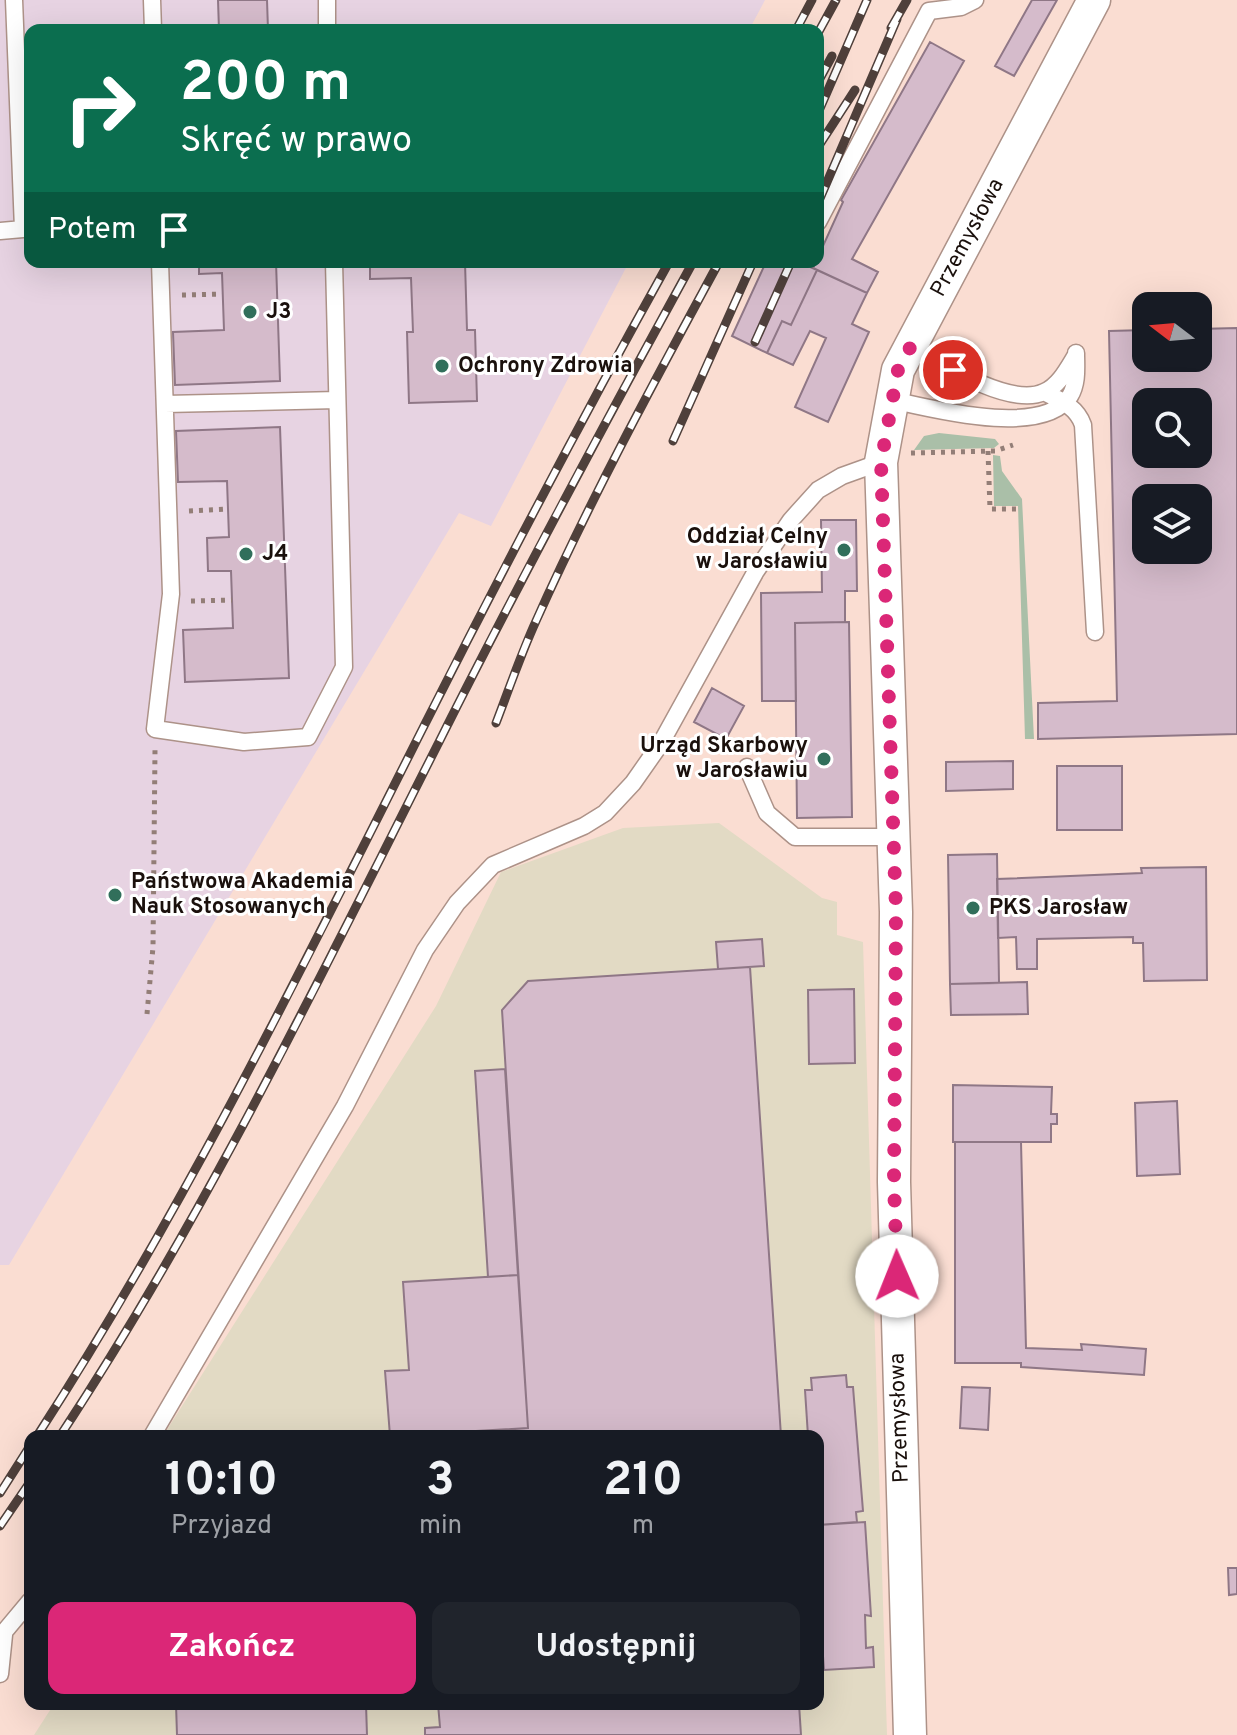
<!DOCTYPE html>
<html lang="pl">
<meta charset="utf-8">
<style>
:root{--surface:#171b24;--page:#20242c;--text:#f1f3f6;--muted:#9ea1a6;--accent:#db2777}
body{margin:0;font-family:Overpass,sans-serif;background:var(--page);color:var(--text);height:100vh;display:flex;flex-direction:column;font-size:30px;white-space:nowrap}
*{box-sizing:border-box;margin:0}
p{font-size:26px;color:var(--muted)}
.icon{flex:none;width:44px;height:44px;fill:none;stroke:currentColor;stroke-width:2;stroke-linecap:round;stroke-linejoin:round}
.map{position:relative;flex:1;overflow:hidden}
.drawer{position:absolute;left:24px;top:1430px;width:800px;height:280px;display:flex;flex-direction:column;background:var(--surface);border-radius:16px;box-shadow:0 8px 32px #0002}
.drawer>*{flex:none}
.banner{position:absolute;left:24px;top:24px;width:800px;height:244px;border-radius:16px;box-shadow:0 8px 32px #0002;background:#0b6e4f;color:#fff;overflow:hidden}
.needle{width:52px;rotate:286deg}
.controls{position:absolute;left:1132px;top:292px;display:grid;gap:16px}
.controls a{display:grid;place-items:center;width:80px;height:80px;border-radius:16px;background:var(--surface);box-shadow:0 8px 32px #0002;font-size:40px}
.pin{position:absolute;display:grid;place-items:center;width:68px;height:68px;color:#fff;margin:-34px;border:4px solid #fff;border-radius:50%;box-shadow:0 2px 8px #0007}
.me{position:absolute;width:88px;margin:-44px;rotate:359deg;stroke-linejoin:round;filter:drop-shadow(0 0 6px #0008)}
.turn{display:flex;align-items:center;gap:28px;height:168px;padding:0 24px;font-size:36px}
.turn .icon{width:104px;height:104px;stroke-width:2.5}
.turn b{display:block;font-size:56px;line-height:68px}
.then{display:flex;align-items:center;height:76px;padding:0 24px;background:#0003;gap:16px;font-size:30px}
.eta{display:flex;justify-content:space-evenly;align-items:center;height:136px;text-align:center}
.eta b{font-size:48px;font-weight:700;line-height:56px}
.primary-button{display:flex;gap:16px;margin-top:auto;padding:16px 24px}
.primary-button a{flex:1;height:92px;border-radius:16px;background:var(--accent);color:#fff;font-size:32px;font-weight:700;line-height:92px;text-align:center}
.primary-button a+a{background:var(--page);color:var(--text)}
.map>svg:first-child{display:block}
.industrial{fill:#e2dac4}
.education{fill:#e7d3e2}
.green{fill:#aabfa8}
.building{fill:#d5bbcb;stroke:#8f7786;stroke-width:2;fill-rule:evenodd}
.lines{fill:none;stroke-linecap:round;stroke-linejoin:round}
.service-casing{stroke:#ad9288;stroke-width:19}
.minor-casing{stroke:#ad9288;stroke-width:35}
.path{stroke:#937e77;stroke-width:5;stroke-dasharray:4 6;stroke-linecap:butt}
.service{stroke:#fff;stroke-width:16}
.minor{stroke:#fff;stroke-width:32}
.rail-casing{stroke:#4f403b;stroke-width:9}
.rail{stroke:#fff;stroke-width:6;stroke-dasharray:18;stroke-linecap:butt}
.route{stroke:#db2777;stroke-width:14;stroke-dasharray:0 25.2}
.poi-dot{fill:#316f5b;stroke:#fff;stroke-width:3}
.labels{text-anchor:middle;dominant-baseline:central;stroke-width:6;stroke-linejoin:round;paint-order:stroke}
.street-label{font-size:22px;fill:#1a100c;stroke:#fff}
.poi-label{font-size:22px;font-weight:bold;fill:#1a100c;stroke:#fff;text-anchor:start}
</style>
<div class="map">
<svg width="1237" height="1735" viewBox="0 0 1237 1735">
<rect width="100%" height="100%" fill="#faddd2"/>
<!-- industrial -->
<path class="industrial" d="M719 823 822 898 837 902V935L863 942 887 1735H34L54 1704H818V1436H163L436 1006 501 872 623 828Z"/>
<!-- education -->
<path class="education" d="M0 0H765L749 30H30V262H629L491 526 459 513 9 1265H0Z"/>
<!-- green -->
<path class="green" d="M939 433 995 439 999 444 994 448 914 450 924 436Z
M993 455 1000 456 1002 471 1022 499 1034 739H1025L1018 506H994Z"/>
<!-- building -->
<path class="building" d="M218 0H267L268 30H219Z
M1032 0H1057L1014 76 995 66Z
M930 42 964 61 852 259 878 272 867 293 813 268 843 202 841 200Z
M199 262H276L280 381 175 385 173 332 224 330 222 273 199 274Z
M370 262H465L467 330H475L477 401 409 403 407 332H413L411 278 370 279Z
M766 262H799L817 270 791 325 782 321 767 353 732 336Z
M817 270 867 293 852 324 869 332 828 422 795 407 826 338 810 331 793 365 767 353 782 321 791 325Z
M1237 328V734L1038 739V703L1117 701 1109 331 1146 330V358H1198V329ZM1146 402H1198V454H1146ZM1146 498H1198V550H1146Z
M280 427 289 678 185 682 183 630 233 628 231 571H208L207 538 229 537 227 481 178 482 176 431Z
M821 520H856L857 591H845V622L795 623 796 701H762L761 593 822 592Z
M849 622 852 817 797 818 795 623Z
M712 688 744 706 726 739 694 722Z
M1013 761V789L946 791V762Z
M1057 766H1122V830H1057Z
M997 854 999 983 950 984 948 855Z
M1206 867 1207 980 1144 981 1143 943H1133V937L1037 939V969H1017L1016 937 998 938 997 879 1142 873 1141 868Z
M762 939 764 966 718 969 716 942Z
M750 967 781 1436H418L528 1428 502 1010 528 981Z
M1027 982 1028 1014 951 1015 950 984Z
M854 989 855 1063 809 1064 808 990Z
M505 1069 518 1275 488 1277 475 1071Z
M953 1085 1052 1087 1051 1114H1057V1124H1051V1142H953Z
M1177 1101 1180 1174 1137 1176 1135 1103Z
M955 1142H1021L1026 1348 1082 1350 1081 1344 1146 1349 1144 1375 1021 1367V1363H955Z
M518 1275 528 1428 390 1436 385 1371 409 1370 403 1282Z
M846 1375 847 1387H853L863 1511 856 1512 857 1522 818 1525V1436H808L805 1390H812L811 1378Z
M962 1387 990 1388 988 1430 960 1428Z
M865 1522 871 1616 865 1615 866 1648 873 1647 874 1667 824 1670 818 1587V1525Z
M1228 1568H1237V1594L1229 1595Z
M176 1704H366L367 1735H177Z
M438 1704H799L801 1735H425V1728L440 1727Z"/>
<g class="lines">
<defs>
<path id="service" d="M152 0 153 30
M327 0V30
M818 222 929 11 961 7 975 0
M0 231 23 229 14 0
M160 262 171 594 155 729 244 742 308 737 344 667 334 262
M911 346C940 363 1010 408 1044 392 1059 386 1068 368 1076 355
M1044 392C1060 400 1077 407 1083 425L1095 632
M892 400C933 409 1043 438 1070 396 1078 383 1076 367 1076 353
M165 404 337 400
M747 767 767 813 795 837H893
M152 1436 345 1106 425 950 457 903 493 865 584 826 605 813 633 783 661 743 756 571 791 520 818 490 842 476 881 462
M0 1637 30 1601
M0 1674 4 1635"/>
<path id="minor" d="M910 1735 894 1182 896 912 881 462 898 370 1094 0"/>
</defs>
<!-- service casing -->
<use href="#service" class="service-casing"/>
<!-- minor casing -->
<use href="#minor" class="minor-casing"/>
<!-- path -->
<path class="path" d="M182 295 222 294
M988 451 990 509H1016
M911 453 995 451 1013 445
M189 511 228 509
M191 601 232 600
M147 1014 153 947 155 750"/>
<!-- service -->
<use href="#service" class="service"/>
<!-- minor -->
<use href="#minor" class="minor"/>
<defs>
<path id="rail" d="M891 28 907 0
M796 30 812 0
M818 33 836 0
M818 82 832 56
M818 113 867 0
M818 147 855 90
M818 203 897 19
M755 342 791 262
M673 441 753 262
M496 723C509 689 521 654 536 621 591 498 655 380 719 262
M37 1436C184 1209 303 966 425 724 503 569 584 415 669 262
M60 1436C205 1216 320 977 439 742 520 580 606 421 693 262
M0 1493 30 1446
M0 1526 30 1482"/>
</defs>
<!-- rail casing -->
<use href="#rail" class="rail-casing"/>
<!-- rail -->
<use href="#rail" class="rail"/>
</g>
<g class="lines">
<!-- route -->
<path class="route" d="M897 1276 894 1182 896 912 881 462 898 370 911 346 953 370"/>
</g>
<!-- markers -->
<g class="poi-dot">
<circle cx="250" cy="312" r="8"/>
<circle cx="442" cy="366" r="8"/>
<circle cx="844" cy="550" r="8"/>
<circle cx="246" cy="554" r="8"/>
<circle cx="824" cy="759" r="8"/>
<circle cx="115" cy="895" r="8"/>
<circle cx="973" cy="908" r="8"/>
</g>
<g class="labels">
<!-- street labels -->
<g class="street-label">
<text transform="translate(968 238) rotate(-62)">Przemysłowa</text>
<text transform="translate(900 1418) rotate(-92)">Przemysłowa</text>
</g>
<!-- poi labels -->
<g class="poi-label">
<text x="266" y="312">J3</text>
<text x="458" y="366">Ochrony Zdrowia</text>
<text x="828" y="537" text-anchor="end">Oddział Celny<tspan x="828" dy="25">w Jarosławiu</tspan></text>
<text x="262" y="554">J4</text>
<text x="808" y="746" text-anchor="end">Urząd Skarbowy<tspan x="808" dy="25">w Jarosławiu</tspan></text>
<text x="131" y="882">Państwowa Akademia<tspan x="131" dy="25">Nauk Stosowanych</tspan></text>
<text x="989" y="908">PKS Jarosław</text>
</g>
</g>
</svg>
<div class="controls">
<a><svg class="needle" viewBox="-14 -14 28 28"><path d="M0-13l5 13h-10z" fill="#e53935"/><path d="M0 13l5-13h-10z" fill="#9ea1a6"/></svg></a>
<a><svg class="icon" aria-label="search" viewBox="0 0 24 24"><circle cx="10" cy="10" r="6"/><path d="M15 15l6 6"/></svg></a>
<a><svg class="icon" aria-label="layers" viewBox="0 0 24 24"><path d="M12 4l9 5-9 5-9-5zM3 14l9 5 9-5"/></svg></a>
</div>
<div class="pin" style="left:953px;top:370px;background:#d93025"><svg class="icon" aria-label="arrive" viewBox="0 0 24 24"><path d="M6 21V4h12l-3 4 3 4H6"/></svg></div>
<svg class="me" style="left:897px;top:1276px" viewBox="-20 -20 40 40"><circle r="19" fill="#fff"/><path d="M0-13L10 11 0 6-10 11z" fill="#db2777"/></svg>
<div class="banner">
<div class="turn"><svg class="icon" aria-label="right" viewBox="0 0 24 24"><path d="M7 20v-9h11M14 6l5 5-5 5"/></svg><div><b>200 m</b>Skręć w prawo</div></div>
<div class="then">Potem<svg class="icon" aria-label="arrive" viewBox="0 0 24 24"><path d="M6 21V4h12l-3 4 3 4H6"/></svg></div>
</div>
<section class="drawer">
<div class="eta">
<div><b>10:10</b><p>Przyjazd</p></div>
<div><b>3</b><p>min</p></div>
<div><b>210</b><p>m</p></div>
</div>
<div class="primary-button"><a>Zakończ</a><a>Udostępnij</a></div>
</section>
</div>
